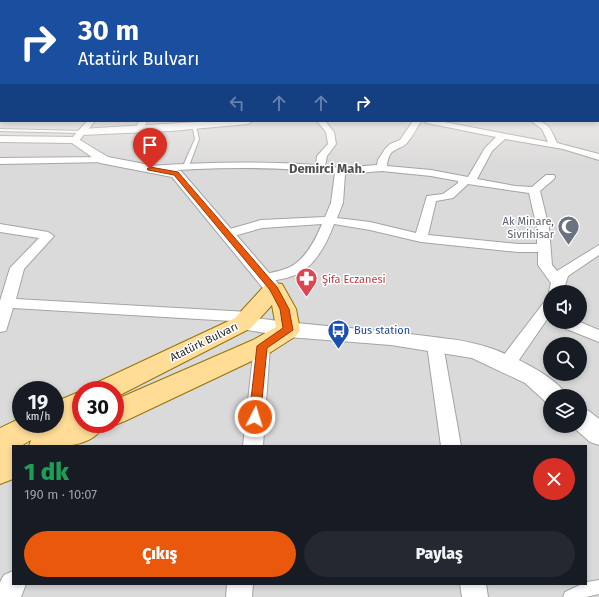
<!DOCTYPE html>
<html lang="tr">
<meta charset="utf-8">
<style>
:root{--surface:#171b24;--page:#242831;--text:#f1f3f6;--muted:#9ea1a6;--accent:#ea580c}
body{margin:0;font-family:"Fira Sans",sans-serif;background:var(--page);color:var(--text);height:100vh;display:flex;flex-direction:column;font-size:15px;white-space:nowrap}
*{box-sizing:border-box;margin:0}
p{font-size:13px;color:var(--muted)}
.icon{flex:none;width:22px;height:22px;fill:none;stroke:currentColor;stroke-width:2;stroke-linecap:round;stroke-linejoin:round}
.map{position:relative;flex:1;overflow:hidden}
.drawer{position:absolute;left:12px;top:445px;width:575px;height:140px;display:flex;flex-direction:column;background:var(--surface);border-radius:0px;box-shadow:0 2px 6px #0003}
.drawer>*{flex:none}
.top-card{position:absolute;left:0px;top:0px;width:599px;height:122px;box-shadow:0 2px 6px #0003;background:#1a4fa0;color:#fff;overflow:hidden}
.tools{position:absolute;left:543px;top:285px;display:grid;gap:8px}
.tools a{display:grid;place-items:center;width:44px;height:44px;border-radius:50%;background:var(--surface);box-shadow:0 2px 6px #0003;font-size:20px}
.speed{position:absolute;left:12px;top:381px;display:flex;gap:8px;font-size:20px;font-weight:700;text-align:center}
.speed>*{display:grid;place-content:center;width:52px;height:52px;border-radius:50%;background:var(--surface);box-shadow:0 2px 6px #0003;line-height:1}
.speed small{font-size:10px;font-weight:400}
.speed .limit{border:6px solid #d22;background:#fff;color:#111}
.pin{position:absolute;display:grid;place-items:center;width:34px;height:34px;color:#fff;margin:-41px -17px;border-radius:50% 50% 50% 0;rotate:-45deg;box-shadow:0 0 4px #0007}
.pin .icon{rotate:45deg}
.me{position:absolute;width:44px;margin:-22px;rotate:5deg;stroke-linejoin:round;filter:drop-shadow(0 0 3px #0008)}
.turn{display:flex;align-items:center;gap:14px;height:84px;padding:0 12px;font-size:18px}
.turn .icon{width:52px;height:52px;stroke-width:2.5}
.turn b{display:block;font-size:28px;line-height:34px}
.lanes{display:flex;align-items:center;height:38px;padding:0 12px;background:#0003;justify-content:center;gap:20px;direction:ltr}
.lanes .off{opacity:.35}
.round{display:grid;place-items:center;flex:none;width:42px;height:42px;border-radius:21px;background:var(--page)}
.head{display:flex;align-items:center;justify-content:space-between;height:68px;padding:0 12px}
h1{font-size:24px;font-weight:800;line-height:30px;color:#1e9e55}
.action{display:flex;gap:8px;margin-top:auto;padding:8px 12px}
.action a{flex:1;height:46px;border-radius:24px;background:var(--accent);color:#fff;font-size:16px;font-weight:800;line-height:46px;text-align:center}
.action a+a{background:var(--page);color:var(--text)}
.map>svg:first-child{display:block}
.residential{fill:#dbdada;fill-rule:evenodd}
.lines{fill:none;stroke-linecap:round;stroke-linejoin:round}
.service-casing{stroke:#a4a4a4;stroke-width:2}
.minor-casing{stroke:#a4a4a4;stroke-width:2}
.tertiary-casing{stroke:#a4a4a4;stroke-width:2}
.primary-casing{stroke:#967400;stroke-width:2}
.service{fill:#fff;fill-rule:evenodd}
.minor{fill:#fff;fill-rule:evenodd}
.tertiary{fill:#fff;fill-rule:evenodd}
.primary{fill:#ffdd97;fill-rule:evenodd}
.route{fill:#ea580c;stroke:#983908}
.labels{text-anchor:middle;dominant-baseline:central;stroke-width:3;stroke-linejoin:round;paint-order:stroke}
.worship-label{font-size:11px;fill:#5b616d;stroke:#fff;text-anchor:end}
.health-label{font-size:11px;fill:#be3a42;stroke:#fff;text-anchor:start}
.transit-label{font-size:11px;fill:#164399;stroke:#fff;text-anchor:start}
.street-label{font-size:11px;fill:#1d1d1d;stroke:#fff}
.far-district-label{font-size:13px;font-weight:bold;fill:#505050;stroke:#fff}
</style>
<div class="map">
<svg width="599" height="597" viewBox="0 0 599 597">
<rect width="100%" height="100%" fill="#efece1"/>
<!-- residential -->
<path class="residential" d="M0 81 1 121H598L599 81V597H0ZM550 292H580V322H550ZM550 344H580V374H550ZM21 390H55V424H21ZM81 390H115V424H81ZM550 396H580V426H550ZM13 446H586V584H13Z"/>
<g class="lines">
<defs>
<path id="service" d="M192 125 196 126 199 139 189 166 186 168 183 166 195 139Z
M0 129 81 131 83 132 81 133 0 131Z
M599 580V594L586 597H563L565 592 582 584H586L587 582Z"/>
<path id="minor" d="M0 100H1V104H0Z
M598 115H599V119H598Z
M87 121H95L78 142H72V138Z
M139 121H147L142 132H139L135 130Z
M317 121H325L334 132 336 144 327 156 325 166 340 168 377 165 378 160 385 149 390 144 400 140 413 121H421C417 128 412 137 407 143 398 152 389 146 387 166L431 170 468 177 485 148 496 137 427 123 423 121H439L548 142 542 129 531 121C549 121 550 128 557 143L599 154V160L563 149 505 139 492 151 477 179 515 186 532 187 546 175H554L555 177 554 179 540 191 549 228 552 265 557 271 599 245V255L568 276 563 292H550V294L549 292 551 283 538 265V252H518L421 242 370 230 334 224C327 243 315 267 295 275 286 279 275 280 265 282L260 281 258 278 260 275C268 273 277 272 285 269 304 263 315 241 322 224L262 228 227 238 221 234 223 231 261 220 325 217 331 203 335 173C273 166 212 167 150 172L145 169 150 166C205 162 260 161 316 165L317 156 328 144 326 132ZM382 171 431 176 458 181V183L443 194 427 196 416 233 370 222 337 218 343 203 345 174ZM468 184 529 193 537 228V244H518L428 235 436 201 453 198Z
M104 157 109 160 107 162 0 164V158Z
M0 224 48 232 54 236 24 269 16 299 249 312 255 313 257 317 255 321 249 322 13 308 6 331 0 332V301L10 268 39 238 0 232Z
M550 299V315L512 370 506 371 500 370 497 365 500 360 545 301Z
M557 322H580L599 330V342L559 326Z
M435 339 441 341 443 345 461 446H441L427 345 429 341Z
M262 340 268 342 270 346 263 446H243L254 346 256 342Z
M13 571V584H26L21 597H0V582L4 575Z
M227 584H253L252 597H226Z
M460 584H486L488 597H462Z"/>
<path id="tertiary" d="M598 94H599V100H598Z
M214 121H253L248 124 171 131 81 135 76 132 81 129Z
M0 136 75 137 108 157 181 171 283 289 281 293 274 295 267 293 172 177 100 163 72 143 0 142Z
M243 316C306 326 371 328 434 337 448 339 463 340 476 344 500 349 556 375 567 396H550V404L547 403 525 383 472 358 391 345 288 337 236 328 233 323 236 318Z
M580 408 589 411 599 419V445L590 442 572 426H580Z"/>
<path id="primary" d="M274 283 282 284 296 309 300 330 296 336 271 352 125 421 115 425 113 424H115V400L253 340 276 327 272 305 251 328 116 397 115 390H92L96 383 235 318 266 284Z
M81 391V424H105C91 451 54 446 29 446L31 440 21 446H13V479L0 484V428L21 418V424H55V402ZM50 425 56 426 48 430Z"/>
</defs>
<!-- service casing -->
<use href="#service" class="service-casing"/>
<!-- minor casing -->
<use href="#minor" class="minor-casing"/>
<!-- tertiary casing -->
<use href="#tertiary" class="tertiary-casing"/>
<!-- primary casing -->
<use href="#primary" class="primary-casing"/>
<!-- service -->
<use href="#service" class="service"/>
<!-- minor -->
<use href="#minor" class="minor"/>
<!-- tertiary -->
<use href="#tertiary" class="tertiary"/>
<!-- primary -->
<use href="#primary" class="primary"/>
</g>
<!-- sky -->
<linearGradient id="sky" x2="0" y2="1"><stop stop-color="#8abde5"/><stop offset="0.49" stop-color="#f8f6f2"/><stop offset="1" stop-color="#f8f6f2" stop-opacity="0"/></linearGradient>
<rect width="599" height="165" fill="url(#sky)"/>
<!-- route -->
<path class="route" d="M150 167 178 172 277 287 289 309 293 330 267 348 260 421 255 422 251 421 249 417 257 346 283 328 280 309 270 290 174 175 148 170 147 169Z"/>
<!-- icons -->
<defs>
<symbol id="mosque-pin" viewBox="-11 -11 22 30"><path d="M0 17L-7.5 6A9.5 9.5 0 1 1 7.5 6Z" fill="#6b7280" stroke="#fff"/><path d="M3.5-4.9A6 6 0 1 0 3.5 4.9A5 5 0 1 1 3.5-4.9Z" fill="#fff"/></symbol>
<symbol id="pharmacy-pin" viewBox="-11 -11 22 30"><path d="M0 17L-7.5 6A9.5 9.5 0 1 1 7.5 6Z" fill="#e0444e" stroke="#fff"/><path d="M-2-6h4v4h4v4h-4v4h-4v-4h-4v-4h4Z" fill="#fff"/></symbol>
<symbol id="bus-pin" viewBox="-11 -11 22 30"><path d="M0 17L-7.5 6A9.5 9.5 0 1 1 7.5 6Z" fill="#1a4fb4" stroke="#fff"/><path d="M-5-6H5V4H4V6H2V4H-2V6H-4V4H-5ZM-3.5-4V0h7V-4ZM-3.5 1.2v1.5H-2V1.2ZM2 1.2v1.5H3.5V1.2Z" fill="#fff"/></symbol>
</defs>
<g fill-rule="evenodd">
<use href="#mosque-pin" x="556" y="214" width="25" height="34"/>
<use href="#pharmacy-pin" x="294" y="266" width="25" height="34"/>
<use href="#bus-pin" x="326" y="318" width="25" height="34"/>
</g>
<g class="labels">
<!-- worship labels -->
<g class="worship-label">
<text x="554" y="221">Ak Minare,<tspan x="554" dy="13">Sivrihisar</tspan></text>
</g>
<!-- health labels -->
<g class="health-label">
<text x="322" y="279">Şifa Eczanesi</text>
</g>
<!-- transit labels -->
<g class="transit-label">
<text x="354" y="330">Bus station</text>
</g>
<!-- street labels -->
<g class="street-label">
<text transform="translate(204 342) rotate(-26)">Atatürk Bulvarı</text>
</g>
<!-- far-district labels -->
<g class="far-district-label">
<text x="327" y="168">Demirci Mah.</text>
</g>
</g>
</svg>
<div class="tools">
<a><svg class="icon" aria-label="sound" viewBox="0 0 24 24"><path d="M4 9h4l5-4v14l-5-4H4zM17 9q2 3 0 6"/></svg></a>
<a><svg class="icon" aria-label="search" viewBox="0 0 24 24"><circle cx="10" cy="10" r="6"/><path d="M15 15l6 6"/></svg></a>
<a><svg class="icon" aria-label="layers" viewBox="0 0 24 24"><path d="M12 4l9 5-9 5-9-5zM3 14l9 5 9-5"/></svg></a>
</div>
<div class="speed"><div>19<small>km/h</small></div><div class="limit">30</div></div>
<div class="pin" style="left:150px;top:169px;background:#d93025"><svg class="icon" aria-label="arrive" viewBox="0 0 24 24"><path d="M6 21V4h12l-3 4 3 4H6"/></svg></div>
<svg class="me" style="left:255px;top:417px" viewBox="-20 -20 40 40"><circle r="17" fill="#ea580c" stroke="#fff" stroke-width="3"/><path d="M0-11L8 9 0 5-8 9z" fill="#fff"/></svg>
<div class="top-card">
<div class="turn"><svg class="icon" aria-label="right" viewBox="0 0 24 24"><path d="M7 20v-9h11M14 6l5 5-5 5"/></svg><div><b>30 m</b>Atatürk Bulvarı</div></div>
<div class="lanes"><svg class="icon off" aria-label="left" viewBox="0 0 24 24"><path d="M17 20v-9H6M10 6l-5 5 5 5"/></svg><svg class="icon off" aria-label="ahead" viewBox="0 0 24 24"><path d="M12 20V5M6 11l6-6 6 6"/></svg><svg class="icon off" aria-label="ahead" viewBox="0 0 24 24"><path d="M12 20V5M6 11l6-6 6 6"/></svg><svg class="icon" aria-label="right" viewBox="0 0 24 24"><path d="M7 20v-9h11M14 6l5 5-5 5"/></svg></div>
</div>
<section class="drawer">
<div class="head"><div><h1>1 dk</h1><p>190 m · 10:07</p></div><a class="round" style="background:#d93025;color:#fff"><svg class="icon" aria-label="close" viewBox="0 0 24 24"><path d="M6 6l12 12M18 6L6 18"/></svg></a></div>
<div class="action"><a>Çıkış</a><a>Paylaş</a></div>
</section>
</div>
